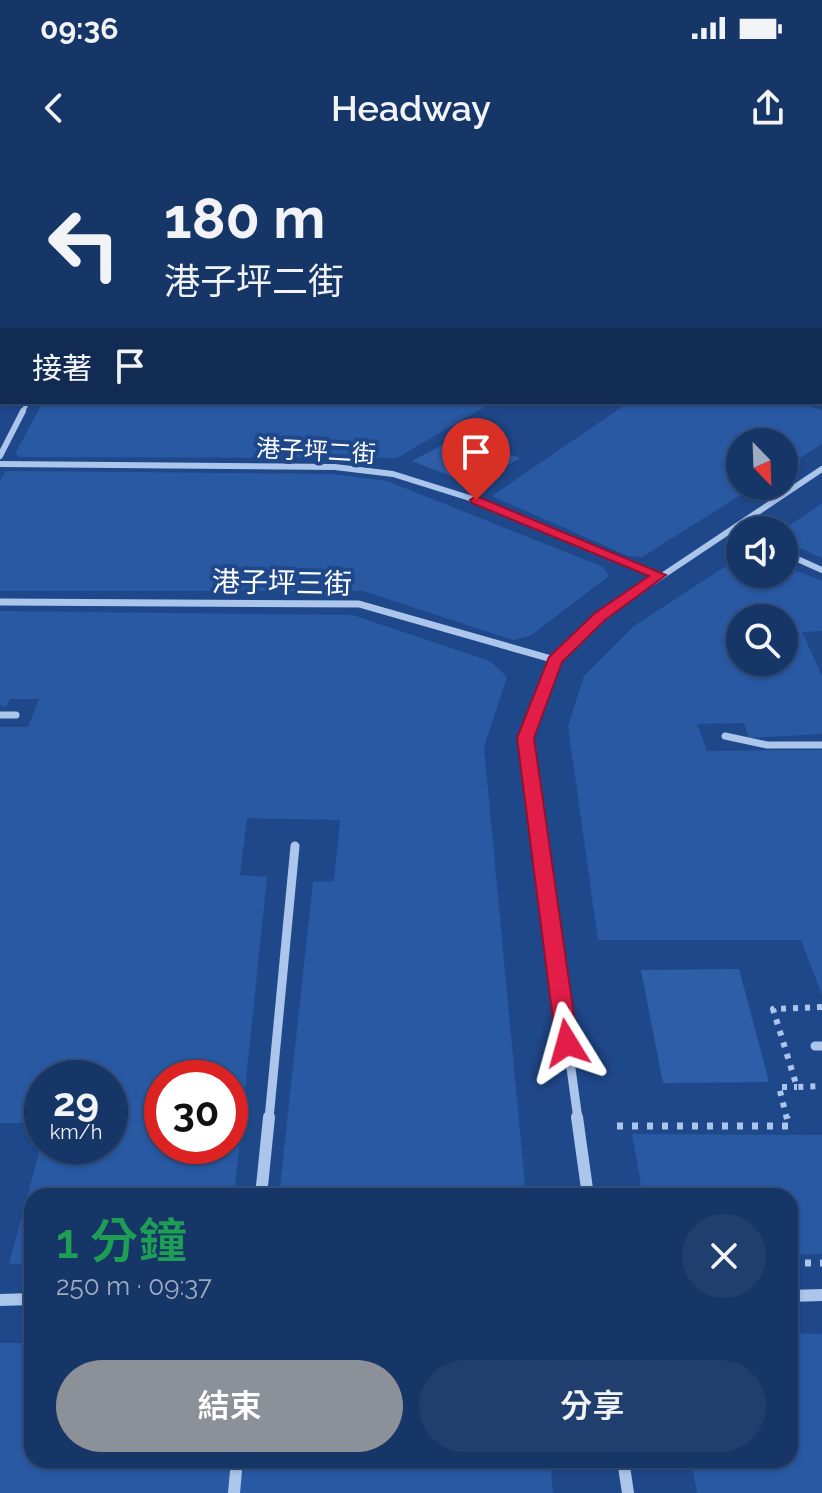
<!DOCTYPE html>
<html lang="zh-TW">
<meta charset="utf-8">
<style>
:root{--surface:#173668;--page:#203e6e;--text:#f1f3f6;--muted:#9eabc0;--line:#36507c;--accent:#8c9099}
body{margin:0;font-family:Raleway,"Noto Sans TC",sans-serif;background:var(--page);color:var(--text);height:100vh;display:flex;flex-direction:column;font-size:30px;white-space:nowrap}
*{box-sizing:border-box;margin:0}
p{font-size:26px;color:var(--muted)}
.icon{flex:none;width:44px;height:44px;fill:none;stroke:currentColor;stroke-width:2;stroke-linecap:round;stroke-linejoin:round}
.map{position:relative;flex:1;overflow:hidden}
.panel{position:absolute;left:24px;top:1028px;width:774px;height:280px;display:flex;flex-direction:column;background:var(--surface);border-radius:24px;box-shadow:0 2px 6px #0004,0 0 0 2px var(--line)}
.panel>*{flex:none}
.banner{position:absolute;left:0px;top:0px;width:822px;height:244px;box-shadow:0 2px 6px #0004,0 0 0 2px var(--line);background:#173668;color:var(--text);overflow:hidden}
.needle{width:52px;rotate:157deg}
.buttons{position:absolute;left:726px;top:268px;display:grid;gap:16px}
.buttons a{display:grid;place-items:center;width:72px;height:72px;border-radius:50%;background:var(--surface);box-shadow:0 2px 6px #0004,0 0 0 2px var(--line);font-size:40px}
.speed{position:absolute;left:24px;top:900px;display:flex;gap:16px;font-size:40px;font-weight:700;text-align:center}
.speed>*{display:grid;place-content:center;width:104px;height:104px;border-radius:50%;background:var(--surface);box-shadow:0 2px 6px #0004,0 0 0 2px var(--line);line-height:1}
.speed small{font-size:20px;font-weight:400}
.speed .limit{border:12px solid #d22;background:#fff;color:#111}
.pin{position:absolute;display:grid;place-items:center;width:68px;height:68px;color:#fff;margin:-82px -34px;border-radius:50% 50% 50% 0;rotate:-45deg;box-shadow:0 0 8px #0007}
.pin .icon{rotate:45deg}
.me{position:absolute;width:88px;margin:-44px;rotate:352deg;stroke-linejoin:round;filter:drop-shadow(0 0 6px #0008)}
.turn{display:flex;align-items:center;gap:28px;height:168px;padding:0 32px;font-size:36px}
.turn .icon{width:104px;height:104px;stroke-width:2.5}
.turn b{display:block;font-size:56px;line-height:68px}
.then{display:flex;align-items:center;height:76px;padding:0 32px;background:#0003;gap:16px;font-size:30px}
.round{display:grid;place-items:center;flex:none;width:84px;height:84px;border-radius:42px;background:var(--page)}
.head{display:flex;align-items:center;justify-content:space-between;height:136px;padding:0 32px}
h1{font-size:48px;font-weight:600;line-height:60px;color:#1e9e55}
.button{display:flex;gap:16px;margin-top:auto;padding:16px 32px}
.button a{flex:1;height:92px;border-radius:48px;background:var(--accent);color:#fff;font-size:32px;font-weight:600;line-height:92px;text-align:center}
.button a+a{background:var(--page);color:var(--text)}
.status{display:flex;justify-content:space-between;align-items:center;height:56px;padding:0 40px;background:var(--surface);direction:ltr}
.status svg{height:22px;fill:currentColor}
header{display:flex;justify-content:space-between;align-items:center;height:104px;padding:0 32px;background:var(--surface);font-size:36px;font-weight:600}
.map>svg:first-child{display:block}
.green{fill:#2959a3;fill-rule:evenodd}
.lines{fill:none;stroke-linecap:round;stroke-linejoin:round}
.river{fill:#153569;fill-rule:evenodd}
.building{fill:#2f5ea8}
.path-far2{stroke:#abc5eb;stroke-width:2;stroke-dasharray:2 3;stroke-linecap:butt}
.path-far1{stroke:#abc5eb;stroke-width:6;stroke-dasharray:5 7;stroke-linecap:butt}
.path{stroke:#abc5eb;stroke-width:7;stroke-dasharray:6 9;stroke-linecap:butt}
.street-far4{stroke:#abc5eb;stroke-width:4}
.street-far3{stroke:#abc5eb;stroke-width:6}
.street-far2{stroke:#abc5eb;stroke-width:7}
.street-far1{stroke:#abc5eb;stroke-width:9}
.street{stroke:#abc5eb;stroke-width:12}
.secondary{fill:#d7e4f9;fill-rule:evenodd}
.tram{stroke:#fff;stroke-width:2}
.route{fill:#e11d48;stroke:#92132f;stroke-width:2}
.labels{text-anchor:middle;dominant-baseline:central;stroke-width:8;stroke-linejoin:round;paint-order:stroke}
.far-street-label{font-size:24px;fill:#fff;stroke:#1f488b}
.street-label{font-size:28px;fill:#fff;stroke:#1f488b}
</style>
<div class="status"><b>09:36</b><svg viewBox="0 0 49 12"><path d="M0 12V9h3v3zM5 12V6h3v6zM10 12V3h3v9zM15 12V0h3v12zM26 1h20v11H26zM47 4h2v5h-2z"/></svg></div>
<header><svg class="icon" aria-label="back" viewBox="0 0 24 24"><path d="M15 5l-7 7 7 7"/></svg>Headway<svg class="icon" aria-label="share" viewBox="0 0 24 24"><path d="M12 15V3M7 8l5-5 5 5M5 13v7h14v-7"/></svg></header>
<div class="map">
<svg width="822" height="1333" viewBox="0 0 822 1333">
<rect width="100%" height="100%" fill="#1f488b"/>
<!-- green -->
<path class="green" d="M36 0H371L374 2H25Z
M43 242H493L397 298 20 297 15 294Z
M629 242H795L822 250V284L784 308V282H740V326H755L642 397 628 396 492 336Z
M6 311 332 314 387 321 603 407 609 416 530 476 513 480 363 431H0V321Z
M822 343V398L784 381 783 370Z
M740 397V414H784V406L822 421V471L802 472 822 516V574L749 578 744 563 697 564 707 591 822 590V835L801 780H598L568 566 584 516 634 466ZM740 458H784V502H740Z
M0 451 353 455 490 501 507 517 484 587 526 1036H279L313 722 334 721 340 660 247 658 240 715 267 717 234 1036H32V1103L9 1104 42 982V986H110V918H42V963H0V567H28L39 539H10L6 547 0 546ZM162 918H230V986H162Z
M632 974 822 975V1094L790 1095V1036H643Z
M790 1173 822 1174V1333H697L691 1300H790Z
M0 1183H32V1300H550L553 1333H0Z"/>
<g class="lines">
<!-- river -->
<path class="river" d="M452 0H476L478 2H454Z
M820 72H822V86H820Z"/>
</g>
<!-- building -->
<path class="building" d="M459 276 520 298 473 325 412 301Z
M739 809 769 922 663 923 641 810Z"/>
<g class="lines">
<!-- path-far2 -->
<path class="path-far2" d="M589 0 600 2
M14 2 25 0
M449 2 453 0"/>
<!-- path-far1 -->
<path class="path-far1" d="M822 847 773 849 797 927 822 926
M787 959 779 927H797"/>
<!-- path -->
<path class="path" d="M617 966H789L787 957
M790 1103H822"/>
<!-- street-far4 -->
<path class="street-far4" d="M22 253 28 242"/>
<!-- street-far3 -->
<path class="street-far3" d="M0 296 23 251
M0 304 335 307 393 314 476 340 659 415
M784 393 822 410
M635 434 822 309"/>
<!-- street-far2 -->
<path class="street-far2" d="M0 442 359 444 555 500
M0 555H16
M725 576 767 585H822
M538 664 526 578 555 500 600 457 638 432"/>
<!-- street-far1 -->
<path class="street-far1" d="M537 662 578 959
M815 886H822
M269 959 295 686"/>
<!-- street -->
<path class="street" d="M577 957 588 1036
M261 1036 269 957
M790 1136 822 1135
M0 1140 32 1139
M623 1300 628 1333
M234 1333 237 1300"/>
<!-- secondary -->
<path class="secondary" d="M0 113H2V117H0Z
M0 130H2V134H0Z
M820 202 822 203V209L820 208Z
M820 228H822V234H820Z"/>
<!-- tram -->
<path class="tram" d="M460 2 463 0"/>
</g>
<!-- route -->
<path class="route" d="M476 336 666 415 605 460 562 502 534 578 578 883 575 890 567 893 559 890 556 883 517 578 549 497 595 453 649 416 472 343 470 340Z"/>
<g class="labels">
<!-- far-street labels -->
<g class="far-street-label">
<text transform="translate(316 291) rotate(3)">港子坪二街</text>
</g>
<!-- street labels -->
<g class="street-label">
<text transform="translate(282 423) rotate(1)">港子坪三街</text>
</g>
</g>
</svg>
<div class="buttons">
<a><svg class="needle" viewBox="-14 -14 28 28"><path d="M0-13l5 13h-10z" fill="#e53935"/><path d="M0 13l5-13h-10z" fill="#9eabc0"/></svg></a>
<a><svg class="icon" aria-label="sound" viewBox="0 0 24 24"><path d="M4 9h4l5-4v14l-5-4H4zM17 9q2 3 0 6"/></svg></a>
<a><svg class="icon" aria-label="search" viewBox="0 0 24 24"><circle cx="10" cy="10" r="6"/><path d="M15 15l6 6"/></svg></a>
</div>
<div class="speed"><div>29<small>km/h</small></div><div class="limit">30</div></div>
<div class="pin" style="left:476px;top:340px;background:#d93025"><svg class="icon" aria-label="arrive" viewBox="0 0 24 24"><path d="M6 21V4h12l-3 4 3 4H6"/></svg></div>
<svg class="me" style="left:567px;top:883px" viewBox="-20 -20 40 40"><path d="M0-17L14 15 0 8-14 15z" fill="#e11d48" stroke="#fff" stroke-width="4"/></svg>
<div class="banner">
<div class="turn"><svg class="icon" aria-label="left" viewBox="0 0 24 24"><path d="M17 20v-9H6M10 6l-5 5 5 5"/></svg><div><b>180 m</b>港子坪二街</div></div>
<div class="then">接著<svg class="icon" aria-label="arrive" viewBox="0 0 24 24"><path d="M6 21V4h12l-3 4 3 4H6"/></svg></div>
</div>
<section class="panel">
<div class="head"><div><h1>1 分鐘</h1><p>250 m · 09:37</p></div><a class="round"><svg class="icon" aria-label="close" viewBox="0 0 24 24"><path d="M6 6l12 12M18 6L6 18"/></svg></a></div>
<div class="button"><a>結束</a><a>分享</a></div>
</section>
</div>
